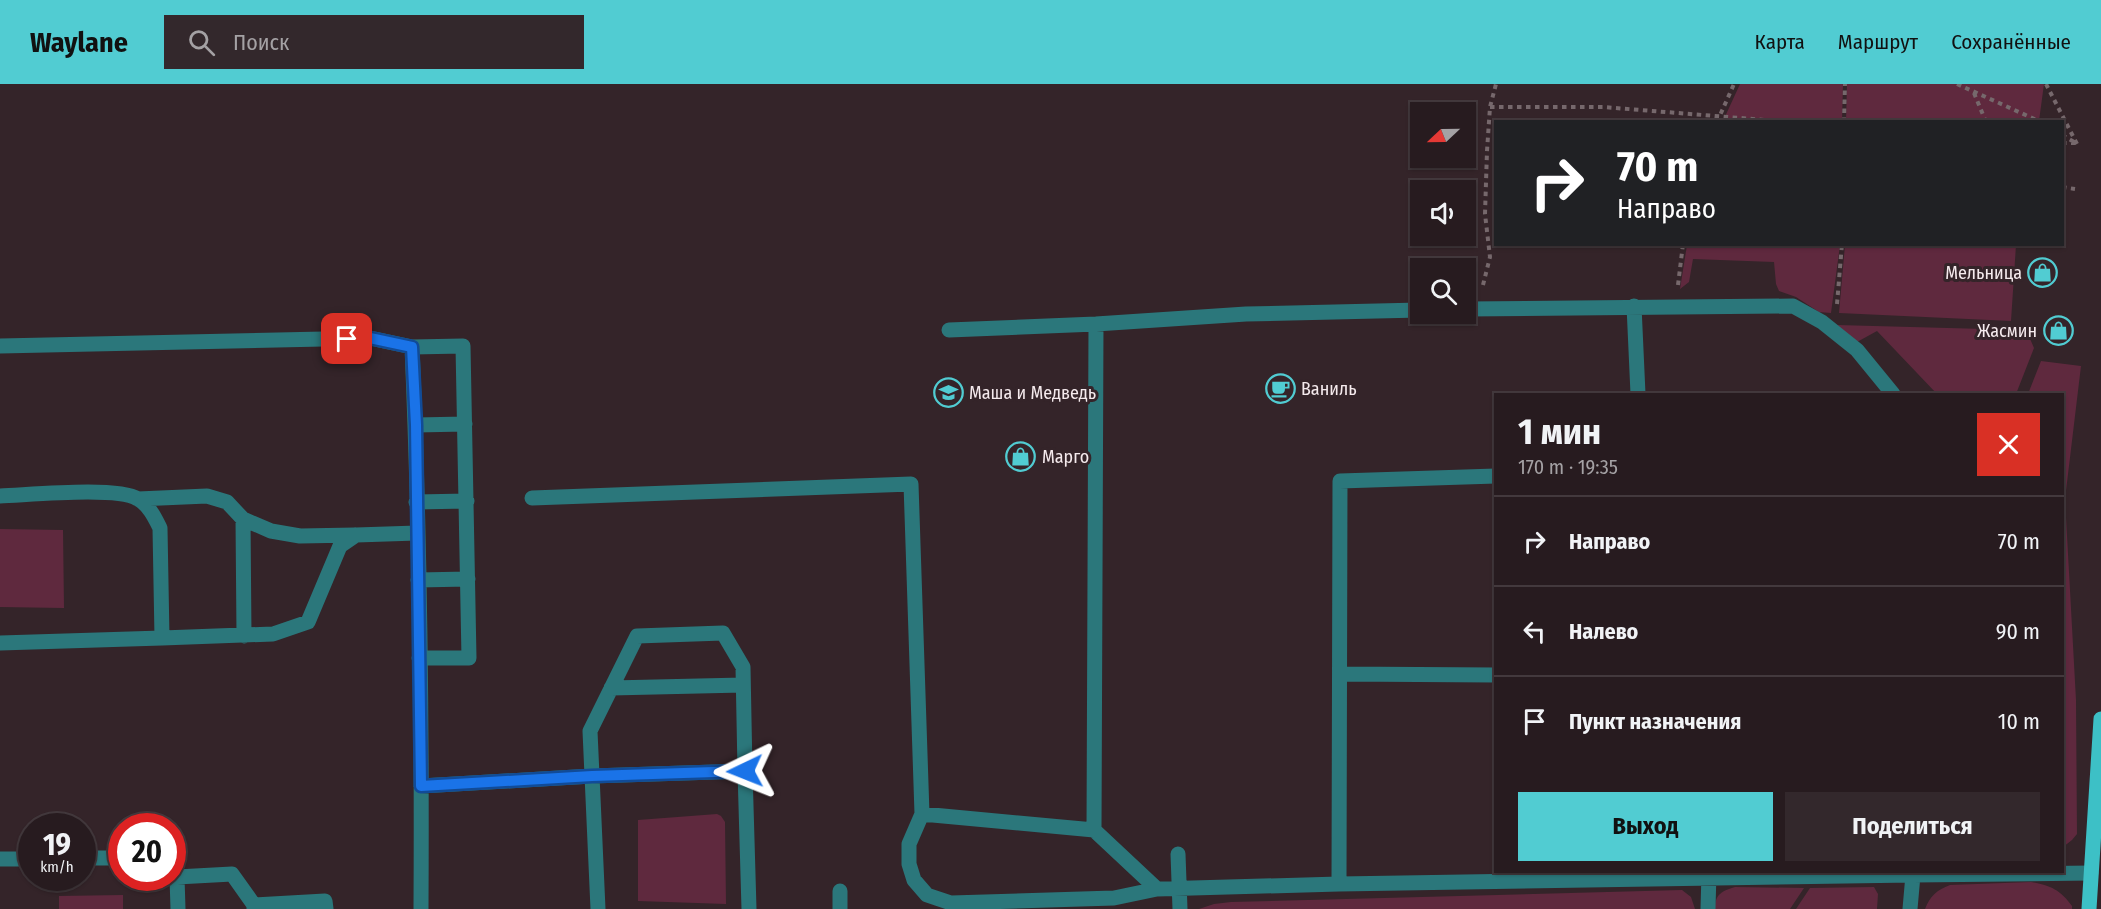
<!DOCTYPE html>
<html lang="ru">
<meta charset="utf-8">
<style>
:root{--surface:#271b1f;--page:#33282c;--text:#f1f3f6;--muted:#a4a1a4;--line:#43393d;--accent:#51ccd2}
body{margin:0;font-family:"Fira Sans Condensed",sans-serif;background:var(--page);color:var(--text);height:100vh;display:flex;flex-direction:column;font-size:22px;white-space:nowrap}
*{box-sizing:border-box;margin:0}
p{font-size:20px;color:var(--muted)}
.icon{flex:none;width:33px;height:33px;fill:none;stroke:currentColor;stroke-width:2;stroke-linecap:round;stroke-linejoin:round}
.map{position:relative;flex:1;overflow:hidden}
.sheet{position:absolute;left:1494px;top:309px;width:570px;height:480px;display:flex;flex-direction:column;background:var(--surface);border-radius:0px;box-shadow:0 2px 4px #0004,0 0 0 2px var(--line)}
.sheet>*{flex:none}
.banner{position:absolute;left:1494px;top:36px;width:570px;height:126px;border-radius:0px;box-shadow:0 2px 4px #0004,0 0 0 2px var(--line);background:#202124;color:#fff;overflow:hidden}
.needle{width:39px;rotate:248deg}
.tools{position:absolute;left:1410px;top:18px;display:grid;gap:12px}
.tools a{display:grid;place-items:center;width:66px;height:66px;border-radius:0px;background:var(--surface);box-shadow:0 2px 4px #0004,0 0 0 2px var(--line);font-size:30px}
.speed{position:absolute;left:18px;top:729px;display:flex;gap:12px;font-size:30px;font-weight:700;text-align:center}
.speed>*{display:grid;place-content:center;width:78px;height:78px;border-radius:50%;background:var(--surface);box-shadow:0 2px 4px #0004,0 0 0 2px var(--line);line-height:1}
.speed small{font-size:15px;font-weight:400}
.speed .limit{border:9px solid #d22;background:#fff;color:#111}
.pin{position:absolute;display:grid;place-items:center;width:51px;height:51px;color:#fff;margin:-26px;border-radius:12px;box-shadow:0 3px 9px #0006}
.me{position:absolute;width:66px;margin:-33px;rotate:268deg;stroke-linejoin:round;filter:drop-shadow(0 0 4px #0008)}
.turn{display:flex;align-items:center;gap:21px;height:126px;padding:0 24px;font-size:27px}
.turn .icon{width:78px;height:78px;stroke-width:2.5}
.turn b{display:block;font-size:42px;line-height:51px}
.round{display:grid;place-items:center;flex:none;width:63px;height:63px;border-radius:0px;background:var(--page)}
.summary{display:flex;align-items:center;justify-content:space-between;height:102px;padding:0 24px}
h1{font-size:36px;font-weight:700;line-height:45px}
.button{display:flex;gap:12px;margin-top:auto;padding:12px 24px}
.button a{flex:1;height:69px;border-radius:0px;background:var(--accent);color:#111;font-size:24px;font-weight:700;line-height:69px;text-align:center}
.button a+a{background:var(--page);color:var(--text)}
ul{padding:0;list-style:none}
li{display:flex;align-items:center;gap:18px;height:90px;padding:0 24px;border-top:2px solid var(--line)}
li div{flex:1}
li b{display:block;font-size:22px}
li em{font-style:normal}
header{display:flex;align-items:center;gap:36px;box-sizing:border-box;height:84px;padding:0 30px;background:var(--accent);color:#111}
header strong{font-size:28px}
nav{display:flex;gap:33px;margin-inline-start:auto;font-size:21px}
.search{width:420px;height:54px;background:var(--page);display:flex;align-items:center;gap:15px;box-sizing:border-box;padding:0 21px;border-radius:0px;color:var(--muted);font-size:22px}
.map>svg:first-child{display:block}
.green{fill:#5f293e}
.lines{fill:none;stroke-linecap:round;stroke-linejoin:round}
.path{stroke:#76686c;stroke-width:4;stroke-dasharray:4.5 4.5;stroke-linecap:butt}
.minor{stroke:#2b777b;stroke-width:15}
.major{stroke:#3dc0c6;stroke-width:15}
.route-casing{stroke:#114b97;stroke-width:15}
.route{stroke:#1a73e8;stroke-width:10}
.labels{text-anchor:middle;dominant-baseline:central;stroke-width:6;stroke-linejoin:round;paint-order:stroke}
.poi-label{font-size:18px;fill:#f5eaed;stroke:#342429;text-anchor:start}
</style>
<header>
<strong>Waylane</strong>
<div class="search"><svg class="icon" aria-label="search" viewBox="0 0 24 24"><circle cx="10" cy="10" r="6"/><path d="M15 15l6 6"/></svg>Поиск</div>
<nav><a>Карта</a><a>Маршрут</a><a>Сохранённые</a></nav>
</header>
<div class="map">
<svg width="2101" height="825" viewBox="0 0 2101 825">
<rect width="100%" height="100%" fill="#342429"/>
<!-- green -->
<path class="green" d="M1740 0H1843L1842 37H1723Z
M1847 0H2044L2039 37 1846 38Z
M1687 161H1840L1831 229 1819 228 1796 213 1779 207 1776 200 1774 178 1693 175 1689 198 1680 205Z
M1845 161H2016L2011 237 1839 229Z
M1837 241 2022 246 2028 250 2034 264 2016 310H1937L1877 247 1857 258Z
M2041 277 2081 282 2065 415 2076 616 2077 750 2072 756 2063 763 2062 310H2028Z
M0 445 63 446 64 524 0 523Z
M717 730 721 732 725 738 726 820 638 817V736Z
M2031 798C2050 801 2061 806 2072 822V825H1925C1930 812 1937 806 1950 801Z
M1735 803 1804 804 1790 825H1715C1715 810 1722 807 1735 803Z
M1874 803 1878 810 1877 825H1796L1810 804Z
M1682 806 1691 813 1695 825H1199L1214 820 1231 818Z
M123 811V825H59V812Z"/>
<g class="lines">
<!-- path -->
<path class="path" d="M1957 0 2041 38
M2046 0 2077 60
M1974 9 1986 38
M1490 23H1603L1790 38
M1717 38 1734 0
M1844 38 1845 0
M2062 51 2076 59
M2062 59H2076
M2062 103 2075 105
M1483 201 1490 173 1485 130 1487 67 1490 23 1496 0
M1678 201 1683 160
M1837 220 1842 160"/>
<!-- minor -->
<path class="minor" d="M1634 222 1638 310
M1466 225 1793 222 1822 238 1857 266 1893 310
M949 246 1096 240 1246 230 1420 226
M0 262 370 254 412 263C420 450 422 638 421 825
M412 263 463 262 469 574H419
M416 341 465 340
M0 412C29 411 117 402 138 415 149 421 155 434 160 444L162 554 0 559
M532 414 911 400 922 730 1094 746 1157 805 1339 800 1913 791 1910 825
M138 415 207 412 227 418 243 435 271 447 300 452 355 451
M416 418 467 417
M243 435 244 552
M418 496 468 495
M162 554 273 550 308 538 340 462 356 451 417 449
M1340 590 1496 591
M611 604 743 601
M421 702 592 692 745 687 749 825
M922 730 909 760V780L914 796 927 811 951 819 1114 814 1157 805
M1094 746 1096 240
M1178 770 1180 825
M82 774H122
M0 775H32
M173 784 177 793 178 825
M1913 788V791L2091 789
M177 793 232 790 254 821V825
M1339 800 1340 397 1496 392
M840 807V825
M254 821 325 817 326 825
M598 825 590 647 637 552 723 549 743 583 745 687
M1708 825 1709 788"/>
<!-- major -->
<path class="major" d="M2089 825 2101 635"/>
</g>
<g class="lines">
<defs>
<path id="route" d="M347 255 370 254 412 263 416 341 421 702 592 692 745 687"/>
</defs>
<!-- route casing -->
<use href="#route" class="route-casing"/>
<!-- route -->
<use href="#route" class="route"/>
</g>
<!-- icons -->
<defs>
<symbol id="shop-ring" viewBox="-11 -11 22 22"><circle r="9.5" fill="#342429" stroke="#51ccd2" stroke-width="1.5"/><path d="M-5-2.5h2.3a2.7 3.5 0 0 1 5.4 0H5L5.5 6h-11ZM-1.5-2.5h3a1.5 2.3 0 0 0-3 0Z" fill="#51ccd2"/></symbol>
<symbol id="cafe-ring" viewBox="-11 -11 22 22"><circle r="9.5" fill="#342429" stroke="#51ccd2" stroke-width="1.5"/><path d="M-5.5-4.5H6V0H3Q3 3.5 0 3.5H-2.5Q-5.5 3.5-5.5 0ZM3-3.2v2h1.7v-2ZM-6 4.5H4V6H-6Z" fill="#51ccd2"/></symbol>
<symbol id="school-ring" viewBox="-11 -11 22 22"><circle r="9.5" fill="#342429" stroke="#51ccd2" stroke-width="1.5"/><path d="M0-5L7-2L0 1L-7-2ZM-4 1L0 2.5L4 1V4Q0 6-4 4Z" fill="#51ccd2"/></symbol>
</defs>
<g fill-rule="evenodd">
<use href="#shop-ring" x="2026" y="172" width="33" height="33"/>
<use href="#shop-ring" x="2042" y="230" width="33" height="33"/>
<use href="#cafe-ring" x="1264" y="288" width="33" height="33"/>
<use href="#school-ring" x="932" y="292" width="33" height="33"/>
<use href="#shop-ring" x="1004" y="356" width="33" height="33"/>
</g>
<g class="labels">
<!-- poi labels -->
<g class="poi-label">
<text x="2022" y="189" text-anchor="end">Мельница</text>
<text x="2037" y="247" text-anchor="end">Жасмин</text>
<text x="1301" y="305">Ваниль</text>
<text x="969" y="309">Маша и Медведь</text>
<text x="1042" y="373">Марго</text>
</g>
</g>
</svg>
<div class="tools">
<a><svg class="needle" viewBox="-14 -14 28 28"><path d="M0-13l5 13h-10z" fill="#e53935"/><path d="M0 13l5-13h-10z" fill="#a4a1a4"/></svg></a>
<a><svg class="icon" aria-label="sound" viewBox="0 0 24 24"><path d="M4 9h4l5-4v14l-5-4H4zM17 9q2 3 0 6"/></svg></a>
<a><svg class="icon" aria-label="search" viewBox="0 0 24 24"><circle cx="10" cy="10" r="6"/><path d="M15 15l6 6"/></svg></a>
</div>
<div class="speed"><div>19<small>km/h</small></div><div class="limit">20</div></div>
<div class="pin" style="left:347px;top:255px;background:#d93025"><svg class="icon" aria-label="arrive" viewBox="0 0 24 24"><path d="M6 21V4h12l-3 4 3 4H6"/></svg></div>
<svg class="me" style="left:745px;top:687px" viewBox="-20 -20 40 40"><path d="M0-17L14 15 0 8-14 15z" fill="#1a73e8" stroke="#fff" stroke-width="4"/></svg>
<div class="banner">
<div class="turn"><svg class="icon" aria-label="right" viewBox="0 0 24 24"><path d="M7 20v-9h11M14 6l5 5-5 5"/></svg><div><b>70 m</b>Направо</div></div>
</div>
<section class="sheet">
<div class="summary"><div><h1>1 мин</h1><p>170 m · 19:35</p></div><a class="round" style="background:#d93025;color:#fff"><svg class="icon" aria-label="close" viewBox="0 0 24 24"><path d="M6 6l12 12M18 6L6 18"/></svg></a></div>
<ul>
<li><svg class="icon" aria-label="right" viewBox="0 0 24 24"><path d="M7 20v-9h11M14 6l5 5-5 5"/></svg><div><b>Направо</b></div><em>70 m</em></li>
<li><svg class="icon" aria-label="left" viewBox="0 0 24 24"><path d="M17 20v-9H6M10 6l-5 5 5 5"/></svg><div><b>Налево</b></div><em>90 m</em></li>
<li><svg class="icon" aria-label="arrive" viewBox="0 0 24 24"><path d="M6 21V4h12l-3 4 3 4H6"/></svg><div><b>Пункт назначения</b></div><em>10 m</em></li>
</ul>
<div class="button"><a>Выход</a><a>Поделиться</a></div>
</section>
</div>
